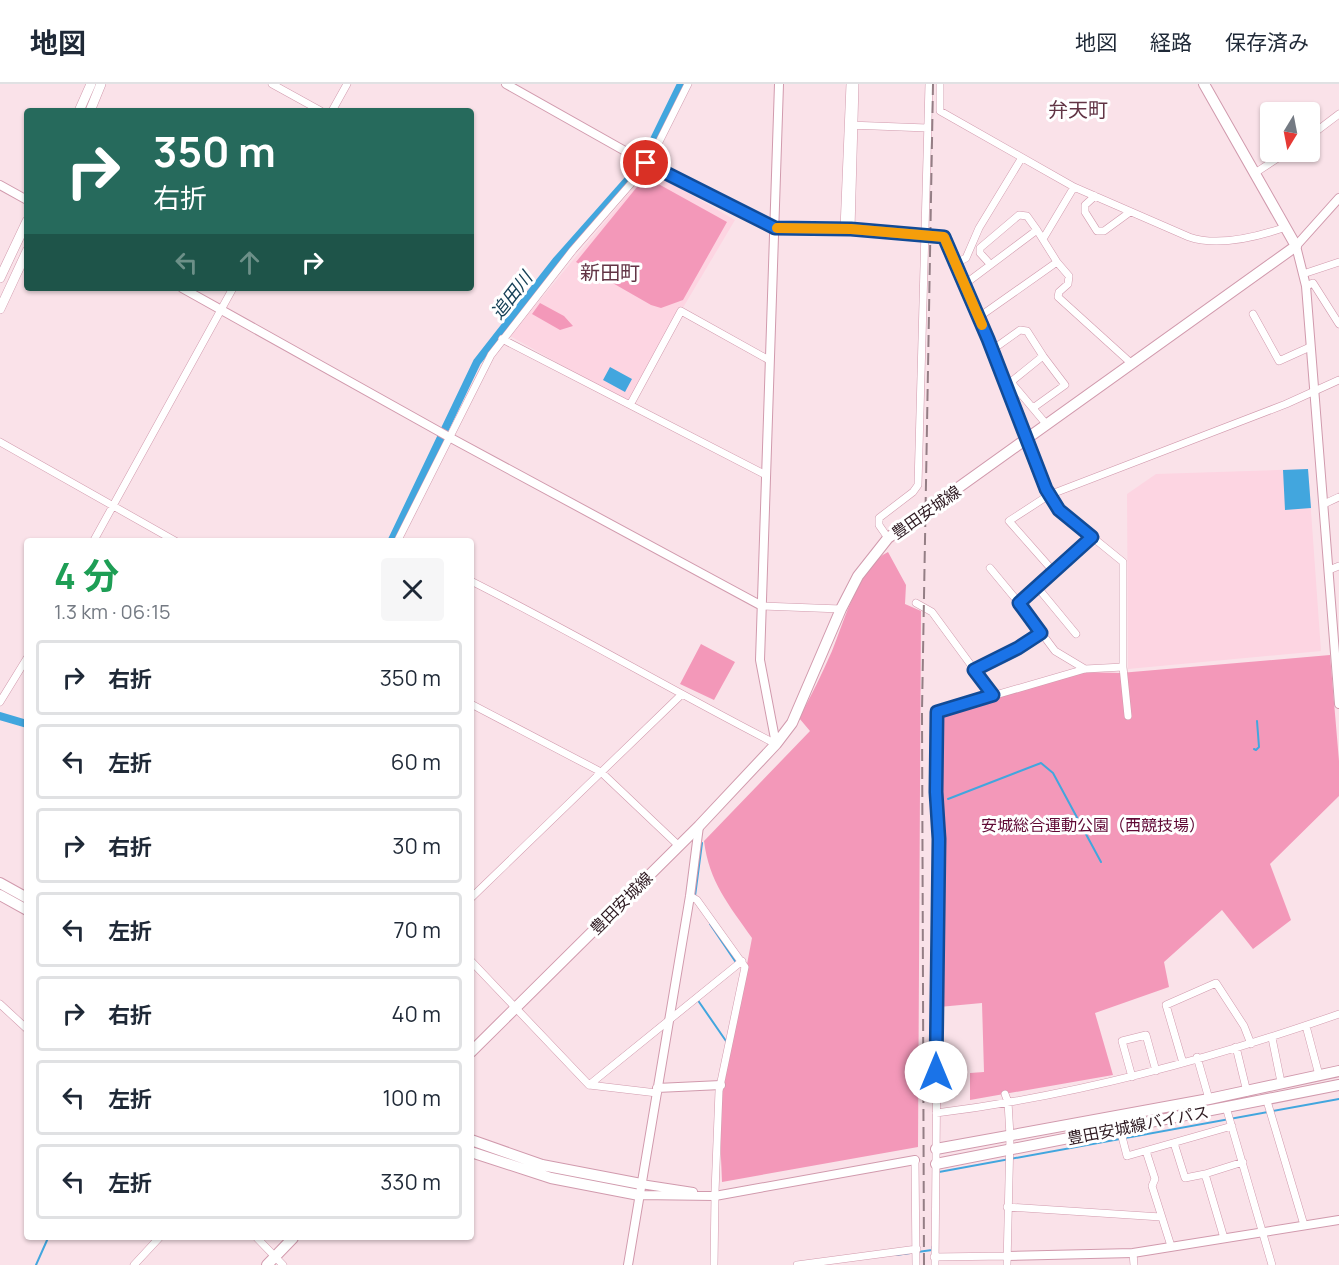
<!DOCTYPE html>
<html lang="ja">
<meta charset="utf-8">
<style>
:root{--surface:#fff;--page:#f6f6f7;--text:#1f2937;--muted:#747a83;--line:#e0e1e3}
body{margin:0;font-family:Manrope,"Noto Sans JP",sans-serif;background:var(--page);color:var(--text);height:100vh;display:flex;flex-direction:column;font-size:22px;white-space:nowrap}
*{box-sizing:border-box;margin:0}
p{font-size:20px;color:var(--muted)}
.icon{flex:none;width:33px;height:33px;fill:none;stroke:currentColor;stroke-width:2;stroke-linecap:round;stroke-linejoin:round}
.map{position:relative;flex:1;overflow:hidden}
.details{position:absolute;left:24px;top:454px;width:450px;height:702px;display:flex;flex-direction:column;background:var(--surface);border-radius:6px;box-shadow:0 2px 4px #0004}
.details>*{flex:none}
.hud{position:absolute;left:24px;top:24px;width:450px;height:183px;border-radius:6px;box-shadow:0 2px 4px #0004;background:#266a5c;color:#fff;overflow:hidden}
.needle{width:39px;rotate:190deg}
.tools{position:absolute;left:1260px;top:18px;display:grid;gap:12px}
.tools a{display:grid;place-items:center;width:60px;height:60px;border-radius:6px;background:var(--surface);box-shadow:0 2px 4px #0004;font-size:30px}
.pin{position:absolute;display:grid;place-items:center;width:51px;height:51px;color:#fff;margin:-26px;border:3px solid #fff;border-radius:50%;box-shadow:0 2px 6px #0007}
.me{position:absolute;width:66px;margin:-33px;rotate:0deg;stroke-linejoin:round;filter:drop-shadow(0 0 4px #0008)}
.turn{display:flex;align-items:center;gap:21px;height:126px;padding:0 30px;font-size:27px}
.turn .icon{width:78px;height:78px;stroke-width:2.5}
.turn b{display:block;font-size:42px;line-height:51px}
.lanes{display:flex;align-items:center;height:57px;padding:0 30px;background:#0003;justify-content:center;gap:30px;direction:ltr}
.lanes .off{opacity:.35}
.round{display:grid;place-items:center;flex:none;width:63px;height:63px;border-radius:6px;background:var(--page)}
.head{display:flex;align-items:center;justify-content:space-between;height:102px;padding:0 30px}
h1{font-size:36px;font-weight:700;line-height:45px;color:#1e9e55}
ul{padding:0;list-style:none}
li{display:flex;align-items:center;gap:18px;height:75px;margin:0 12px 9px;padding:0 18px;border:3px solid var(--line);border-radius:6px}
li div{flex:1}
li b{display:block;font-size:22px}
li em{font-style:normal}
header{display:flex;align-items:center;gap:36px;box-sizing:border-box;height:84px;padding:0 30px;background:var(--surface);border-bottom:2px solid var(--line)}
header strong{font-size:28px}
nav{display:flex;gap:33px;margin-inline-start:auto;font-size:21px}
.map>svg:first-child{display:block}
.built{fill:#fdd5e2}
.green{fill:#f398b9}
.water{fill:#42a6de}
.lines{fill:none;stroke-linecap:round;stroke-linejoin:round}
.stream{stroke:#42a6de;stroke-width:2}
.canal{stroke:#42a6de;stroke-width:8}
.minor-casing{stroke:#d19aad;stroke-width:8}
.tertiary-casing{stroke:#d19aad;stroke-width:10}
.secondary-casing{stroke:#d19aad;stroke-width:10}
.primary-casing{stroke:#d19aad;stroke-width:12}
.minor{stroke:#fff;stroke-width:7}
.tertiary{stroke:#fff;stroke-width:8}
.secondary{stroke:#fff;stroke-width:9}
.primary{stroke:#fff;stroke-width:10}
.rail{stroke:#947e85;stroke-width:2;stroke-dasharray:12 6;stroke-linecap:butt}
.route-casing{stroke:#114b97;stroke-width:15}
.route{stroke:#1a73e8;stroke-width:10}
.slow{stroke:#f59e0b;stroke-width:10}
.labels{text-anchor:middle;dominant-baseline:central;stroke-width:6;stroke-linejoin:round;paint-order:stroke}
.street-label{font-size:16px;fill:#2d1920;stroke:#fff}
.park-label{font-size:16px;fill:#5f0834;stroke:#fff}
.water-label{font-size:18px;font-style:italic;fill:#164057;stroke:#fff}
.quarter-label{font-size:20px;fill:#623445;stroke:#fff}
</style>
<header>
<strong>地図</strong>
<nav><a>地図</a><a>経路</a><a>保存済み</a></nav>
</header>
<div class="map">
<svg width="1339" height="1181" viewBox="0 0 1339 1181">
<rect width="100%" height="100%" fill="#fae2e9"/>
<!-- built -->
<path class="built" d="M648 86 735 136 627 318 510 252Z
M1308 385 1321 567 1128 585 1127 410 1156 390Z"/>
<!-- green -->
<path class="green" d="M653 97 727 138 683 216 661 224 651 221 576 178 641 98Z
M540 219 564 232 573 242 560 246 532 230Z
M888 468 906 501 905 520 921 527 918 1063 722 1098 719 1027 752 854C729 821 709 798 704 757L810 647 799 634C811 612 822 590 832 567 844 538 859 482 888 468Z
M701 560 735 578 714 616 680 600Z
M1330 571 1339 677V712L1270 780 1291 836 1253 865 1222 826 1164 878 1169 903 1095 929 1113 991 970 1016V989L984 988 982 919 939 923 938 629 1084 588 1120 589Z"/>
<!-- water -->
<path class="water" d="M610 283 632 295 625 308 603 296Z
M1308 385 1311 424 1285 426 1283 386Z"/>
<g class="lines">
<!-- stream -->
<path class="stream" d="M1254 665 1256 666 1259 663 1257 637
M948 715 1041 679 1053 689 1101 778
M695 812 702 759
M710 840 737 880
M697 915 726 957
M939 1088 1339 1015
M896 1171 932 1166V1163
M36 1181 48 1154"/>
<!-- canal -->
<path class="canal" d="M391 458 477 278 556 177 642 80 681 0
M0 632 27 640"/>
<defs>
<path id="minor" d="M272 0 321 27
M940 0V27L1074 103 1189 153C1218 163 1257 153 1286 143
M332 27 347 0
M849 41 927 44
M1310 52 1339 30
M1255 89 1287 68
M1095 112 1085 121V128L1097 147H1104L1130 128
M775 144 851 145 944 153 1049 411 1059 426 1123 478V583L1128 632
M844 145 850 0
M851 145 855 0
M1043 155 1074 103
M1057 178 1069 192 1068 200 1059 208 1058 213 1132 280
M956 179 966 174 979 144 1021 75
M990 180 980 169V164L1019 131 1027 132 1037 146
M1303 190 1339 178
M965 200 1037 146 1057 178 979 233
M1306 202 1313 199 1339 240
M1253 230 1279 277 1310 263
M502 255 630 321 681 227 769 276
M992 266 1020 246 1027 247 1043 272
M1010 297 1047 341
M1012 297 1043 272 1065 301 1033 324
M630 321 766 391
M0 358 177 458
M1324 420 1339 413
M888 454 879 441V434L913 408 918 401 929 0
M93 458 233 204
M397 458 491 271 573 166 648 80 688 0
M990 484 1019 519
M1329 486 1339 482
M1054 488 1009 437 1049 411 1286 320 1339 296
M471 497C574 549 673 607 776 660
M1038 504 1076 550
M916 519 932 528 993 611
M762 522 841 525
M1085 585 1055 567 1019 519 1092 453
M974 586 1018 564 1041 549
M0 618 27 574
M471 620 601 688 678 761
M690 812 697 816 745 883 719 1007 715 1108
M471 814 681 611
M471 877 589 1001 657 1009
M0 920 27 945
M1306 942 1319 991
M1272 954 1281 998
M1236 963 1247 1008
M1197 973 1209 1015
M1183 979 1166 921 1216 899 1244 942 1251 960
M1132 993 1122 957 1146 951 1156 987
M589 1001 742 877
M1005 1010 1008 1018 1010 1052 1007 1181
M1267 1017 1304 1141
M1226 1023 1272 1181
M936 1029C1074 1012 1208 976 1339 930
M1120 1045 1127 1072 1232 1042
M1174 1059 1185 1094 1205 1090
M1146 1067 1155 1095 1152 1102 1171 1162
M915 1076 916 1181
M1007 1123 1161 1133
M257 1154 283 1181
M1224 1154 1205 1090 1243 1078
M1133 1169 1134 1181
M934 1173 1007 1172
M134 1181 159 1154
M714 1181 715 1112
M797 1181 917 1165
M935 1181 939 755 936 708 937 628 1085 585 1123 583"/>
<path id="tertiary" d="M506 0 641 76 775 144
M0 101 27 116
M1339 114 1296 162 1306 202 1339 620
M182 204 449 353 762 522
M776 660 760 576 779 0
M657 1004 721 1001
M641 1100 693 1108
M639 1111 715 1112 915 1076
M1007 1172 1133 1169 1339 1136
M628 1181 690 812 699 742"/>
<path id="secondary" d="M79 27 91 0
M90 27 101 0
M0 194 27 137
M0 225 27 167"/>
<path id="primary" d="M0 799 27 814
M0 811 27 826
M471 968 699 742 776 660 792 639 841 525 858 492 888 454 1296 162 1204 0
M471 1056 542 1081 641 1100
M936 1065 1209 1015 1339 987
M471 1068 551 1094 639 1111
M936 1080 1339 1001
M267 1181 293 1154"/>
</defs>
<!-- minor casing -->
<use href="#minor" class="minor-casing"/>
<!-- tertiary casing -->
<use href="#tertiary" class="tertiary-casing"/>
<!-- secondary casing -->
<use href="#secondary" class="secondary-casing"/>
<!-- primary casing -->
<use href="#primary" class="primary-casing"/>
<!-- minor -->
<use href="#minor" class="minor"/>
<!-- tertiary -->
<use href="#tertiary" class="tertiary"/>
<!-- secondary -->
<use href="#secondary" class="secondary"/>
<!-- primary -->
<use href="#primary" class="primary"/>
<!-- rail -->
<path class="rail" d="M924 1181 922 627 933 0"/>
</g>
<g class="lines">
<defs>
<path id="route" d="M646 79 775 144 851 145 944 153 988 255 1046 405 1059 426 1092 453 1019 519 1041 549 1018 564 974 586 993 611 937 628 936 708 939 755 936 988"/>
</defs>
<!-- route casing -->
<use href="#route" class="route-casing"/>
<!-- route -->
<use href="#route" class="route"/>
<!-- slow -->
<path class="slow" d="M777 144 851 145 944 153 982 241"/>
</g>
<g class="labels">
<!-- street labels -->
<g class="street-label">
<text transform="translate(926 428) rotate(-35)">豊田安城線</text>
<text transform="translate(621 819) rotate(-45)">豊田安城線</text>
<text transform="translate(1138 1041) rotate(-11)">豊田安城線バイパス</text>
</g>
<!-- park labels -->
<g class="park-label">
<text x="1093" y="741">安城総合運動公園（西競技場）</text>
</g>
<!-- water labels -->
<g class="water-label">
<text transform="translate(511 211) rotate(-52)">追田川</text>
</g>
<!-- quarter labels -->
<g class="quarter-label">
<text x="1078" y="25">弁天町</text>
<text x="610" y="188">新田町</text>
</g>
</g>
</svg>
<div class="tools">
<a><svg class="needle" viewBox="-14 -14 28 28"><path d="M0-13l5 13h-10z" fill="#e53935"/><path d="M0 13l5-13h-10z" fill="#747a83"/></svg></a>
</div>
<div class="pin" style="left:646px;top:79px;background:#d93025"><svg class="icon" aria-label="arrive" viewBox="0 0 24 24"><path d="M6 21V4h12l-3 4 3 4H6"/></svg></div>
<svg class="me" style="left:936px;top:988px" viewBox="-20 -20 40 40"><circle r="19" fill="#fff"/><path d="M0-13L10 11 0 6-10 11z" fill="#1a73e8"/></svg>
<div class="hud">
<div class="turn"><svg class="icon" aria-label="right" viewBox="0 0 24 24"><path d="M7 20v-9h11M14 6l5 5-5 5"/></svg><div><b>350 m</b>右折</div></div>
<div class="lanes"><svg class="icon off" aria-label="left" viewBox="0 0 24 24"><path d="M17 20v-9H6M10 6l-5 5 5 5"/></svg><svg class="icon off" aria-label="ahead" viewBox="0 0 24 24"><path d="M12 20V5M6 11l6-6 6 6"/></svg><svg class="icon" aria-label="right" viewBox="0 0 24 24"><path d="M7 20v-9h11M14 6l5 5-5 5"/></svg></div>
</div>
<section class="details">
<div class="head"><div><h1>4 分</h1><p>1.3 km · 06:15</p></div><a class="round"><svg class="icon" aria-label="close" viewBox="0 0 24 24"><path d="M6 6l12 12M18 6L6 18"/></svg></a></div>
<ul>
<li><svg class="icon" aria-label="right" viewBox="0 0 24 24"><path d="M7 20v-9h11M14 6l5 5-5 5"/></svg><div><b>右折</b></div><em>350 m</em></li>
<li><svg class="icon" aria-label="left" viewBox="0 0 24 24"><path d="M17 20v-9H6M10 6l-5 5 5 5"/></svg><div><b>左折</b></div><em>60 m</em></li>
<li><svg class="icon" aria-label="right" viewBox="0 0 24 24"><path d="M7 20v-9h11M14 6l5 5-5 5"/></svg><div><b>右折</b></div><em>30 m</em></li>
<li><svg class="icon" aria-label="left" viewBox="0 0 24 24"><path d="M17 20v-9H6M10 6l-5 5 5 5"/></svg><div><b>左折</b></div><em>70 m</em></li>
<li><svg class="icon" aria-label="right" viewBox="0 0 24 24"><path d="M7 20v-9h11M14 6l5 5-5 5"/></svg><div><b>右折</b></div><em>40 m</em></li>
<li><svg class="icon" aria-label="left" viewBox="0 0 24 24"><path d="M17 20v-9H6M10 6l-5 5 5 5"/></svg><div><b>左折</b></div><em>100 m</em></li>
<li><svg class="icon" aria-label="left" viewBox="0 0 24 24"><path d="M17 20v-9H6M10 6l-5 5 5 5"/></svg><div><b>左折</b></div><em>330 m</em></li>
</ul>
</section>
</div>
